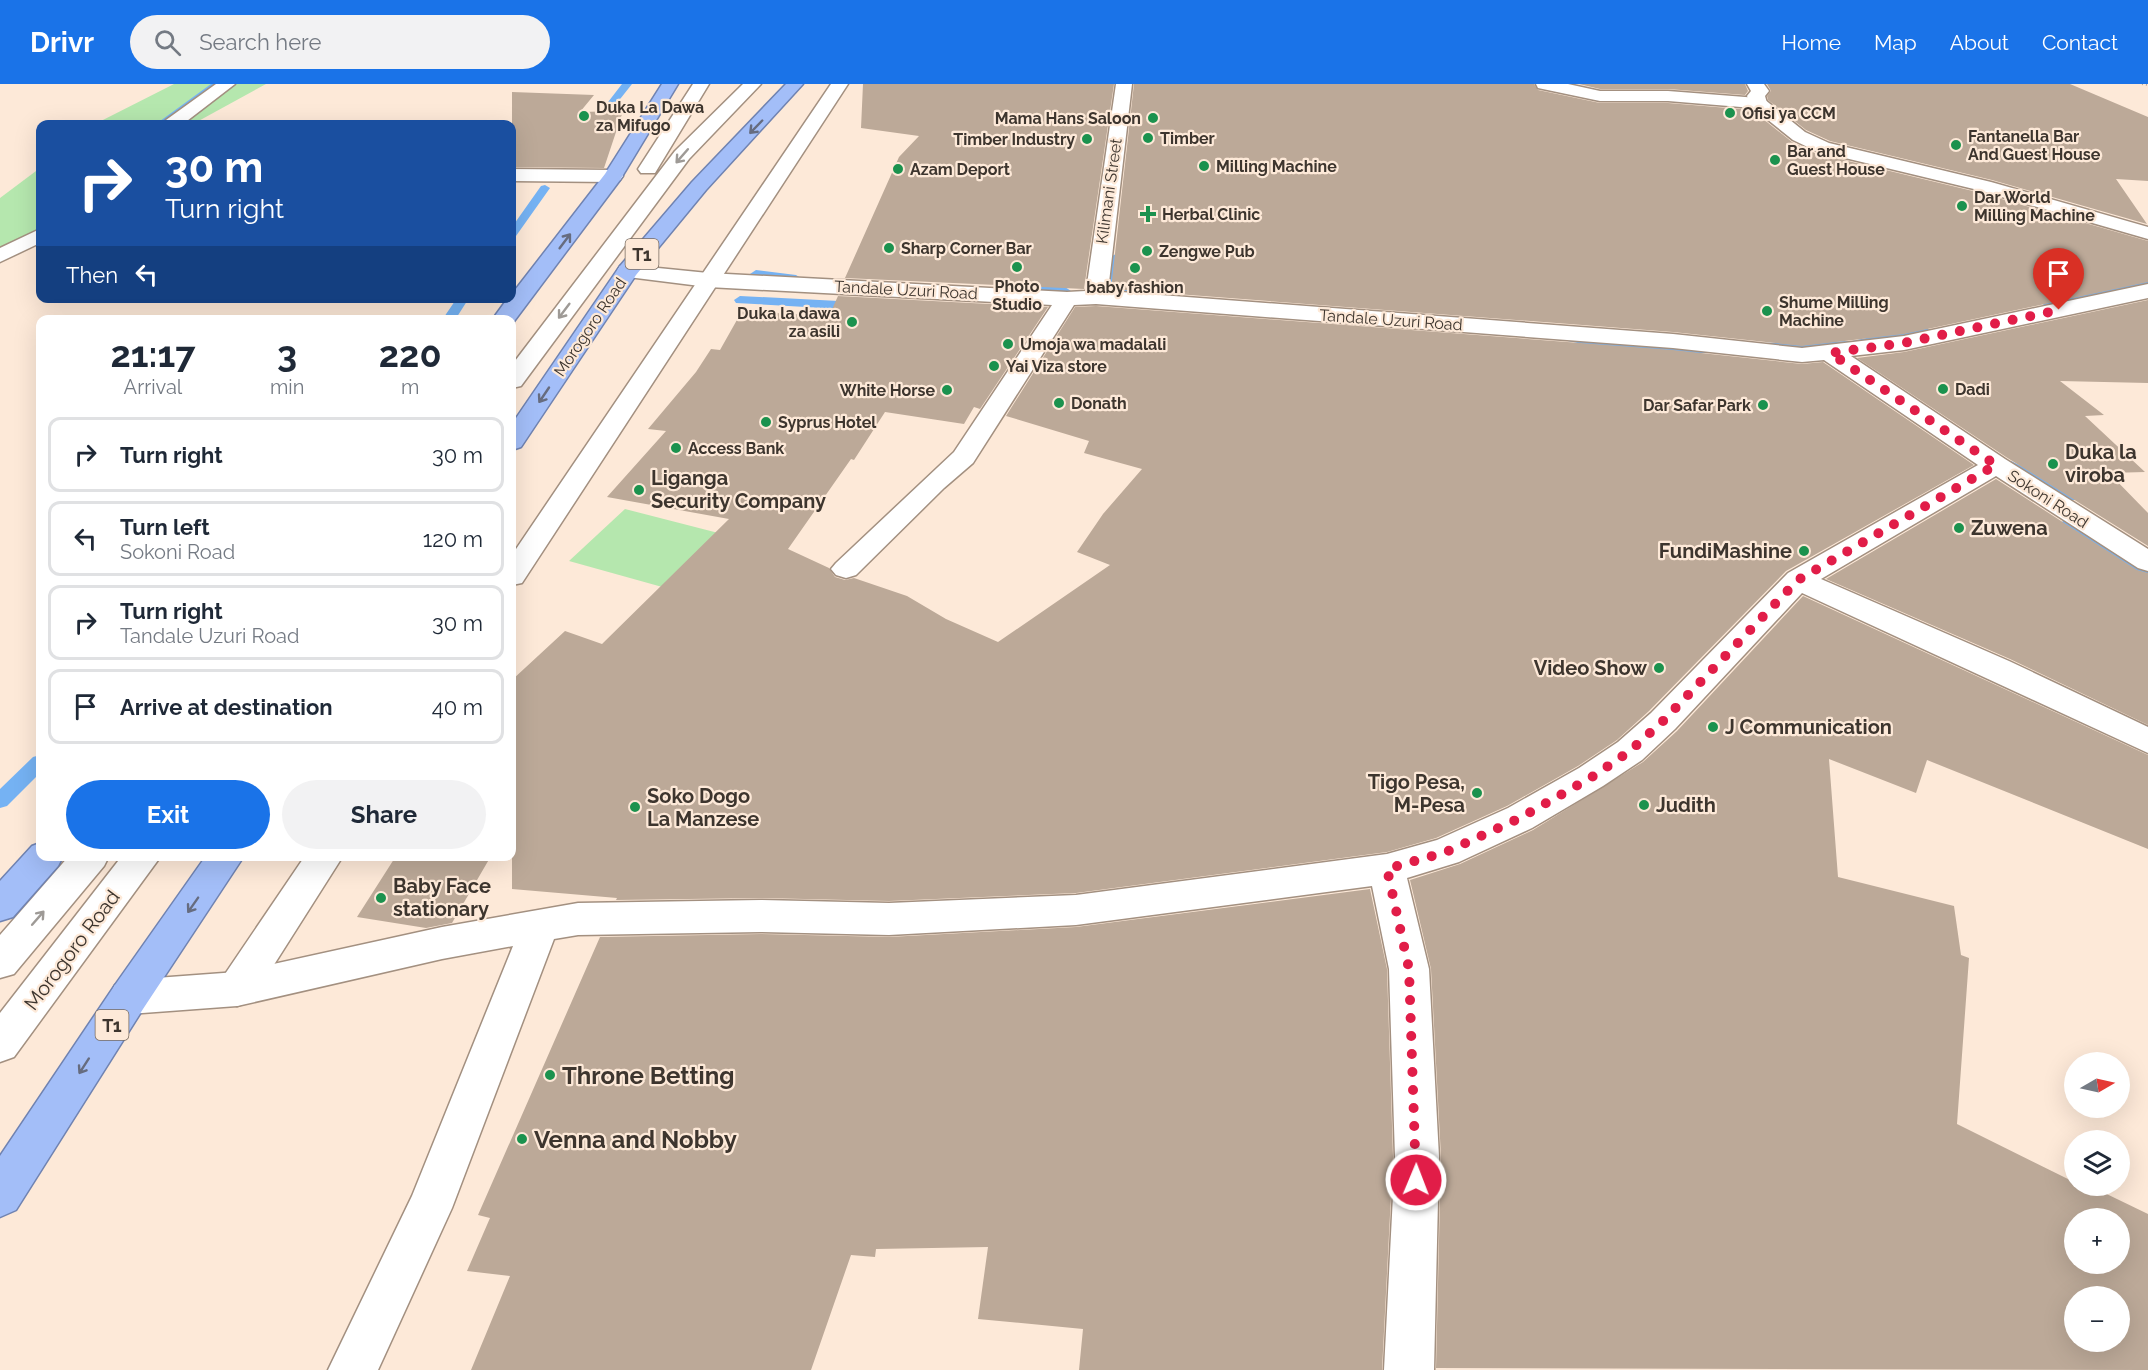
<!DOCTYPE html>
<meta charset="utf-8">
<style>
:root{--surface:#fff;--page:#f2f2f3;--text:#1f2937;--muted:#747a83;--line:#e0e1e3;--accent:#1a73e8}
body{margin:0;font-family:Raleway,sans-serif;background:var(--page);color:var(--text);height:100vh;display:flex;flex-direction:column;font-size:22px;white-space:nowrap}
*{box-sizing:border-box;margin:0}
p{font-size:20px;color:var(--muted)}
.icon{flex:none;width:33px;height:33px;fill:none;stroke:currentColor;stroke-width:2;stroke-linecap:round;stroke-linejoin:round}
.map{position:relative;flex:1;overflow:hidden}
.details{position:absolute;left:36px;top:231px;width:480px;height:546px;display:flex;flex-direction:column;background:var(--surface);border-radius:12px;box-shadow:0 6px 24px #0002}
.details>*{flex:none}
.banner{position:absolute;left:36px;top:36px;width:480px;height:183px;border-radius:12px;box-shadow:0 6px 24px #0002;background:#1a4fa0;color:#fff;overflow:hidden}
.needle{width:39px;rotate:81deg}
.fabs{position:absolute;left:2064px;top:968px;display:grid;gap:12px}
.fabs a{display:grid;place-items:center;width:66px;height:66px;border-radius:50%;background:var(--surface);box-shadow:0 6px 24px #0002;font-size:30px}
.pin{position:absolute;display:grid;place-items:center;width:51px;height:51px;color:#fff;margin:-62px -26px;border-radius:50% 50% 50% 0;rotate:-45deg;box-shadow:0 0 6px #0007}
.pin .icon{rotate:45deg}
.me{position:absolute;width:66px;margin:-33px;rotate:1deg;stroke-linejoin:round;filter:drop-shadow(0 0 4px #0008)}
.turn{display:flex;align-items:center;gap:21px;height:126px;padding:0 30px;font-size:27px}
.turn .icon{width:78px;height:78px;stroke-width:2.5}
.turn b{display:block;font-size:42px;line-height:51px}
.then{display:flex;align-items:center;height:57px;padding:0 30px;background:#0003;gap:12px;font-size:22px}
.eta{display:flex;justify-content:space-evenly;align-items:center;height:102px;text-align:center}
.eta b{font-size:36px;font-weight:700;line-height:42px}
.cta{display:flex;gap:12px;margin-top:auto;padding:12px 30px}
.cta a{flex:1;height:69px;border-radius:36px;background:var(--accent);color:#fff;font-size:24px;font-weight:700;line-height:69px;text-align:center}
.cta a+a{background:var(--page);color:var(--text)}
ul{padding:0;list-style:none}
li{display:flex;align-items:center;gap:18px;height:75px;margin:0 12px 9px;padding:0 18px;border:3px solid var(--line);border-radius:12px}
li div{flex:1}
li b{display:block;font-size:22px}
li em{font-style:normal}
header{display:flex;align-items:center;gap:36px;box-sizing:border-box;height:84px;padding:0 30px;background:var(--accent);color:#fff}
header strong{font-size:28px}
nav{display:flex;gap:33px;margin-inline-start:auto;font-size:21px}
.search{width:420px;height:54px;background:var(--page);display:flex;align-items:center;gap:15px;box-sizing:border-box;padding:0 21px;border-radius:33px;color:var(--muted);font-size:22px}
.map>svg:first-child{display:block}
.green{fill:#b5e7ae}
.lines{fill:none;stroke-linecap:round;stroke-linejoin:round}
.stream{fill:#75b2f3;fill-rule:evenodd}
.building{fill:#bca998;fill-rule:evenodd}
.service-casing{stroke:#a39080;stroke-width:3}
.minor-casing{stroke:#a39080;stroke-width:3}
.trunk-casing{stroke:#7083b1;stroke-width:3}
.path{stroke:#b5a598;stroke-width:2;stroke-dasharray:1 3;stroke-linecap:butt}
.service{fill:#fff;fill-rule:evenodd}
.minor{fill:#fff;fill-rule:evenodd}
.trunk{fill:#a3bef8;fill-rule:evenodd}
.oneway{stroke:#666c7f}
.oneway2{stroke:#9e9a96}
.route{stroke:#e11d48;stroke-width:10;stroke-dasharray:0 18}
.poi-dot{fill:#1b924e;stroke:#fde9d8;stroke-width:2}
.labels{text-anchor:middle;dominant-baseline:central;stroke-width:4.5;stroke-linejoin:round;paint-order:stroke}
.far-poi-label{font-size:16px;font-weight:bold;fill:#3d352e;stroke:#fde9d8;text-anchor:start}
.far-street-label{font-size:16px;fill:#3d352e;stroke:#fde9d8}
.shield{fill:#fde9d8;stroke:#776b61;stroke-width:1.5}
.shield-label{font-size:18px;font-weight:bold;fill:#3d352e}
.poi-label{font-size:20px;font-weight:bold;fill:#3d352e;stroke:#fde9d8;text-anchor:start}
.street-label{font-size:20px;fill:#3d352e;stroke:#fde9d8}
.near-poi-label{font-size:24px;font-weight:bold;fill:#3d352e;stroke:#fde9d8;text-anchor:start}
</style>
<header>
<strong>Drivr</strong>
<div class="search"><svg class="icon" aria-label="search" viewBox="0 0 24 24"><circle cx="10" cy="10" r="6"/><path d="M15 15l6 6"/></svg>Search here</div>
<nav><a>Home</a><a>Map</a><a>About</a><a>Contact</a></nav>
</header>
<div class="map">
<svg width="2148" height="1286" viewBox="0 0 2148 1286">
<rect width="100%" height="100%" fill="#fde9d8"/>
<!-- green -->
<path class="green" d="M174 0H266L193 40H95Z
M40 84V147L0 172V114Z
M625 425 784 466 734 523 569 477Z"/>
<g class="lines">
<!-- stream -->
<path class="stream" d="M211 0H222L167 40H156Z
M622 0H632L594 48H588V44Z
M545 101 550 104 516 152 512 153V143L541 102Z
M1118 169 1124 172 1116 199 1151 215V221H1143L1104 201 1112 172Z
M756 186 796 191 802 195 796 199 752 193 750 190Z
M2148 196V204L2047 223 2041 219 2047 215Z
M1028 200 1065 203 1071 207 1065 211 1028 208 997 213 991 209 997 205Z
M740 212 858 218 864 222 858 226 736 219 734 216Z
M457 214H469L455 236H442Z
M1923 242 1927 243 1929 246 1927 249 1852 265 1763 267 1757 263 1763 259 1852 257Z
M1567 249 1612 258 1640 256 1670 262 1709 261 1715 265 1709 269 1670 270 1640 264 1612 266 1563 256 1561 253Z
M2011 377 2080 410 2082 413 2080 416H2070L2006 384 2004 381 2006 378Z
M2065 436 2148 484V496L2060 444 2057 441Z
M40 671V689L7 722 0 724V705L33 673Z"/>
</g>
<!-- building -->
<path class="building" d="M863 0H1114L1084 205 845 194 899 73 919 52 861 44Z
M1134 0H1534L1538 6 1600 19H1668L1752 26 1792 58 1815 69 1977 108 2148 157V198L1904 250 1802 262 1673 248 1111 205Z
M1579 0H1745L1748 7 1745 11 1668 5H1600Z
M1767 0H2070L2148 33V97L2116 95 2147 140 1992 96 1830 57 1806 46 1768 16 1767 12 1771 7Z
M512 8 594 11 580 28 623 27 604 84 512 83Z
M838 212 1048 223 980 325 974 323 964 340 885 328 854 376 851 375 788 465 829 484 835 493 845 496 854 494 907 512 946 535 998 558 1110 481 1077 468 1103 430 1142 385 1084 369 1089 357 1006 332 1075 223 1096 222 1673 266 1802 280 1823 278 1974 381 1786 487 1649 627 1617 656 1578 682 1507 722 1436 754 1387 768 1076 809 889 817 761 814 616 816 617 814 512 805V596L565 547 602 560 729 435 607 413 666 347 648 345 696 288 711 265 720 266 742 227 829 232Z
M2148 216V299L2060 297 2104 331 2085 332 2145 388 2109 389 2148 429V462L2006 373 1857 274 1904 268Z
M1996 395 2137 486 2148 489V641L2010 575 1826 495Z
M1803 512 2148 671V765L1927 676 1916 709 1829 675 1838 793 1954 822 1961 871 1969 874 1957 1040 2072 1097 2073 1094H2074V1101H2088L2148 1130V1286L1436 1284 1441 1073 1431 885 1410 796 1460 780 1533 746 1643 678 1677 647ZM2074 1134H2120V1179H2074ZM2074 1212H2120V1257H2074Z
M396 772H491L452 839 426 844 357 833Z
M1370 805 1387 885 1393 1073 1382 1286H1079L1083 1245 978 1235 988 1163 876 1165 875 1173 851 1171 811 1286H471L510 1192 467 1187 490 1134 478 1131 600 853 761 850 889 853 1076 843Z"/>
<g class="lines">
<defs>
<path id="service" d="M693 0H709L655 89H641L638 85Z
M743 0H761L689 75 521 302 512 304V281L675 67Z
M831 0H848L522 499 512 501V471Z
M1747 0H1764L1769 7 1765 12 1767 19 1764 23H1752L1747 12 1751 7Z
M69 772H109L104 782 14 890 0 894V851Z
M122 772H161L14 973 0 978V929Z
M305 772H343L251 917 237 922 223 917 217 905 223 893Z"/>
<path id="minor" d="M216 0H235L183 40H163L166 36Z
M1116 0H1132L1108 207 1673 250 1802 264 1904 252 2148 200V214L1904 266 1851 272 2005 375 2148 465V487L2138 484 1996 392 1821 495 2009 577 2148 643V669L1802 509 1675 645 1642 676 1603 702 1532 744 1459 778 1407 794 1429 885 1439 1073 1434 1286H1384L1395 1073 1389 885 1372 802 1076 841 889 851 761 848 578 851 554 855 452 1124 378 1286H328L412 1112 513 862 442 875 237 922 129 930 115 925 109 913 115 901 129 896 237 888 442 843 578 819 761 816 889 819 1076 811 1387 770 1437 756 1508 724 1579 684 1618 658 1651 629 1788 489 1978 381 1824 276 1802 278 1673 264 1096 220 1074 221 973 379 944 404 856 491 846 494 836 491 831 485 836 479 954 368 1052 221 708 203 620 192 617 187 620 182 628 181 708 189 1067 208 1086 207Z
M1536 0H1568L1600 7H1668L1758 14 1764 15 1805 48 1829 59 1991 98 2148 143V155L1978 106 1816 67 1793 56 1753 24 1668 17H1600L1538 4Z
M512 85 613 86 620 88 623 92 620 96 613 98 512 97Z
M40 145V159L0 178V164Z"/>
<path id="trunk" d="M662 0H678L620 96 512 240V236H492L508 214H512V210L605 90Z
M786 0H803L706 106 636 191 521 363 512 366V340L620 182 692 98Z
M40 759V772H63L58 782 13 833 0 837V797L32 762Z
M206 772H244L143 925 16 1126 0 1133V1072L115 901Z"/>
</defs>
<!-- service casing -->
<use href="#service" class="service-casing"/>
<!-- minor casing -->
<use href="#minor" class="minor-casing"/>
<!-- trunk casing -->
<use href="#trunk" class="trunk-casing"/>
<!-- path -->
<path class="path" d="M2142 0 2148 1"/>
<!-- service -->
<use href="#service" class="service"/>
<!-- minor -->
<use href="#minor" class="minor"/>
<!-- trunk -->
<use href="#trunk" class="trunk"/>
</g>
<!-- one-way arrows -->
<defs><path id="oneway-shaft" d="M-6 0H5M1.5-3L5.5 0L1.5 3" fill="none" stroke-width="1.6" stroke-linecap="round" stroke-linejoin="round" transform="scale(1.5)"/></defs>
<g class="oneway">
<use href="#oneway-shaft" transform="translate(756 43) rotate(134)"/>
<use href="#oneway-shaft" transform="translate(565 157) rotate(-53)"/>
<use href="#oneway-shaft" transform="translate(544 311) rotate(124)"/>
<use href="#oneway-shaft" transform="translate(193 821) rotate(125)"/>
<use href="#oneway-shaft" transform="translate(84 982) rotate(123)"/>
</g>
<g class="oneway2">
<use href="#oneway-shaft" transform="translate(682 72) rotate(131)"/>
<use href="#oneway-shaft" transform="translate(564 227) rotate(127)"/>
<use href="#oneway-shaft" transform="translate(38 834) rotate(-49)"/>
</g>
<g class="lines">
<!-- route -->
<path class="route" d="M1416 1096 1409 885 1387 785 1446 768 1520 734 1592 693 1630 667 1663 637 1798 496 1996 381 1830 269 1904 259 2059 226"/>
</g>
<!-- markers -->
<g class="poi-dot">
<circle cx="1730" cy="29" r="6"/>
<circle cx="584" cy="32" r="6"/>
<circle cx="1153" cy="34" r="6"/>
<circle cx="1148" cy="54" r="6"/>
<circle cx="1087" cy="55" r="6"/>
<circle cx="1956" cy="61" r="6"/>
<circle cx="1775" cy="76" r="6"/>
<circle cx="1204" cy="82" r="6"/>
<circle cx="898" cy="85" r="6"/>
<circle cx="1962" cy="122" r="6"/>
<path d="M1145 121h6v6h6v6h-6v6h-6v-6h-6v-6h6z"/>
<circle cx="889" cy="164" r="6"/>
<circle cx="1147" cy="167" r="6"/>
<circle cx="1017" cy="183" r="6"/>
<circle cx="1135" cy="184" r="6"/>
<circle cx="1767" cy="227" r="6"/>
<circle cx="852" cy="238" r="6"/>
<circle cx="1008" cy="260" r="6"/>
<circle cx="994" cy="282" r="6"/>
<circle cx="1943" cy="305" r="6"/>
<circle cx="947" cy="306" r="6"/>
<circle cx="1059" cy="319" r="6"/>
<circle cx="1763" cy="321" r="6"/>
<circle cx="766" cy="338" r="6"/>
<circle cx="676" cy="364" r="6"/>
<circle cx="2053" cy="380" r="6"/>
<circle cx="639" cy="406" r="6"/>
<circle cx="1959" cy="444" r="6"/>
<circle cx="1804" cy="467" r="6"/>
<circle cx="1659" cy="584" r="6"/>
<circle cx="1713" cy="643" r="6"/>
<circle cx="1477" cy="709" r="6"/>
<circle cx="1644" cy="721" r="6"/>
<circle cx="635" cy="723" r="6"/>
<circle cx="381" cy="814" r="6"/>
<circle cx="550" cy="991" r="6"/>
<circle cx="522" cy="1055" r="6"/>
</g>
<g class="labels">
<!-- far-poi labels -->
<g class="far-poi-label">
<text x="596" y="23">Duka La Dawa<tspan x="596" dy="18">za Mifugo</tspan></text>
<text x="1742" y="29">Ofisi ya CCM</text>
<text x="1141" y="34" text-anchor="end">Mama Hans Saloon</text>
<text x="1968" y="52">Fantanella Bar<tspan x="1968" dy="18">And Guest House</tspan></text>
<text x="1160" y="54">Timber</text>
<text x="1075" y="55" text-anchor="end">Timber Industry</text>
<text x="1787" y="67">Bar and<tspan x="1787" dy="18">Guest House</tspan></text>
<text x="1216" y="82">Milling Machine</text>
<text x="910" y="85">Azam Deport</text>
<text x="1974" y="113">Dar World<tspan x="1974" dy="18">Milling Machine</tspan></text>
<text x="1162" y="130">Herbal Clinic</text>
<text x="901" y="164">Sharp Corner Bar</text>
<text x="1159" y="167">Zengwe Pub</text>
<text x="1017" y="202" text-anchor="middle">Photo<tspan x="1017" dy="18">Studio</tspan></text>
<text x="1135" y="203" text-anchor="middle">baby fashion</text>
<text x="1779" y="218">Shume Milling<tspan x="1779" dy="18">Machine</tspan></text>
<text x="840" y="229" text-anchor="end">Duka la dawa<tspan x="840" dy="18">za asili</tspan></text>
<text x="1020" y="260">Umoja wa madalali</text>
<text x="1006" y="282">Yai Viza store</text>
<text x="1955" y="305">Dadi</text>
<text x="935" y="306" text-anchor="end">White Horse</text>
<text x="1071" y="319">Donath</text>
<text x="1751" y="321" text-anchor="end">Dar Safar Park</text>
<text x="778" y="338">Syprus Hotel</text>
<text x="688" y="364">Access Bank</text>
</g>
<!-- far-street labels -->
<g class="far-street-label">
<text transform="translate(1109 107) rotate(-82)">Kilimani Street</text>
<text transform="translate(906 206) rotate(3)">Tandale Uzuri Road</text>
<text transform="translate(1391 236) rotate(4)">Tandale Uzuri Road</text>
<text transform="translate(590 243) rotate(-56)">Morogoro Road</text>
<text transform="translate(2048 415) rotate(33)">Sokoni Road</text>
</g>
<!-- shield labels -->
<g class="shield">
<rect x="625.5" y="155" width="33" height="30" rx="4.5"/>
<rect x="95.5" y="926" width="33" height="30" rx="4.5"/>
</g>
<g class="shield-label">
<text x="642" y="170">T1</text>
<text x="112" y="941">T1</text>
</g>
<!-- poi labels -->
<g class="poi-label">
<text x="2065" y="368">Duka la<tspan x="2065" dy="23">viroba</tspan></text>
<text x="651" y="394">Liganga<tspan x="651" dy="23">Security Company</tspan></text>
<text x="1971" y="444">Zuwena</text>
<text x="1792" y="467" text-anchor="end">FundiMashine</text>
<text x="1647" y="584" text-anchor="end">Video Show</text>
<text x="1725" y="643">J Communication</text>
<text x="1465" y="698" text-anchor="end">Tigo Pesa,<tspan x="1465" dy="23">M-Pesa</tspan></text>
<text x="647" y="712">Soko Dogo<tspan x="647" dy="23">La Manzese</tspan></text>
<text x="1656" y="721">Judith</text>
<text x="393" y="802">Baby Face<tspan x="393" dy="23">stationary</tspan></text>
</g>
<!-- street labels -->
<g class="street-label">
<text transform="translate(72 866) rotate(-53)">Morogoro Road</text>
</g>
<!-- near-poi labels -->
<g class="near-poi-label">
<text x="562" y="991">Throne Betting</text>
<text x="534" y="1055">Venna and Nobby</text>
</g>
</g>
</svg>
<div class="fabs">
<a><svg class="needle" viewBox="-14 -14 28 28"><path d="M0-13l5 13h-10z" fill="#e53935"/><path d="M0 13l5-13h-10z" fill="#747a83"/></svg></a>
<a><svg class="icon" aria-label="layers" viewBox="0 0 24 24"><path d="M12 4l9 5-9 5-9-5zM3 14l9 5 9-5"/></svg></a>
<a>+</a>
<a>−</a>
</div>
<div class="pin" style="left:2059px;top:226px;background:#d93025"><svg class="icon" aria-label="arrive" viewBox="0 0 24 24"><path d="M6 21V4h12l-3 4 3 4H6"/></svg></div>
<svg class="me" style="left:1416px;top:1096px" viewBox="-20 -20 40 40"><circle r="17" fill="#e11d48" stroke="#fff" stroke-width="3"/><path d="M0-11L8 9 0 5-8 9z" fill="#fff"/></svg>
<div class="banner">
<div class="turn"><svg class="icon" aria-label="right" viewBox="0 0 24 24"><path d="M7 20v-9h11M14 6l5 5-5 5"/></svg><div><b>30 m</b>Turn right</div></div>
<div class="then">Then<svg class="icon" aria-label="left" viewBox="0 0 24 24"><path d="M17 20v-9H6M10 6l-5 5 5 5"/></svg></div>
</div>
<section class="details">
<div class="eta">
<div><b>21:17</b><p>Arrival</p></div>
<div><b>3</b><p>min</p></div>
<div><b>220</b><p>m</p></div>
</div>
<ul>
<li><svg class="icon" aria-label="right" viewBox="0 0 24 24"><path d="M7 20v-9h11M14 6l5 5-5 5"/></svg><div><b>Turn right</b></div><em>30 m</em></li>
<li><svg class="icon" aria-label="left" viewBox="0 0 24 24"><path d="M17 20v-9H6M10 6l-5 5 5 5"/></svg><div><b>Turn left</b><p>Sokoni Road</p></div><em>120 m</em></li>
<li><svg class="icon" aria-label="right" viewBox="0 0 24 24"><path d="M7 20v-9h11M14 6l5 5-5 5"/></svg><div><b>Turn right</b><p>Tandale Uzuri Road</p></div><em>30 m</em></li>
<li><svg class="icon" aria-label="arrive" viewBox="0 0 24 24"><path d="M6 21V4h12l-3 4 3 4H6"/></svg><div><b>Arrive at destination</b></div><em>40 m</em></li>
</ul>
<div class="cta"><a>Exit</a><a>Share</a></div>
</section>
</div>
